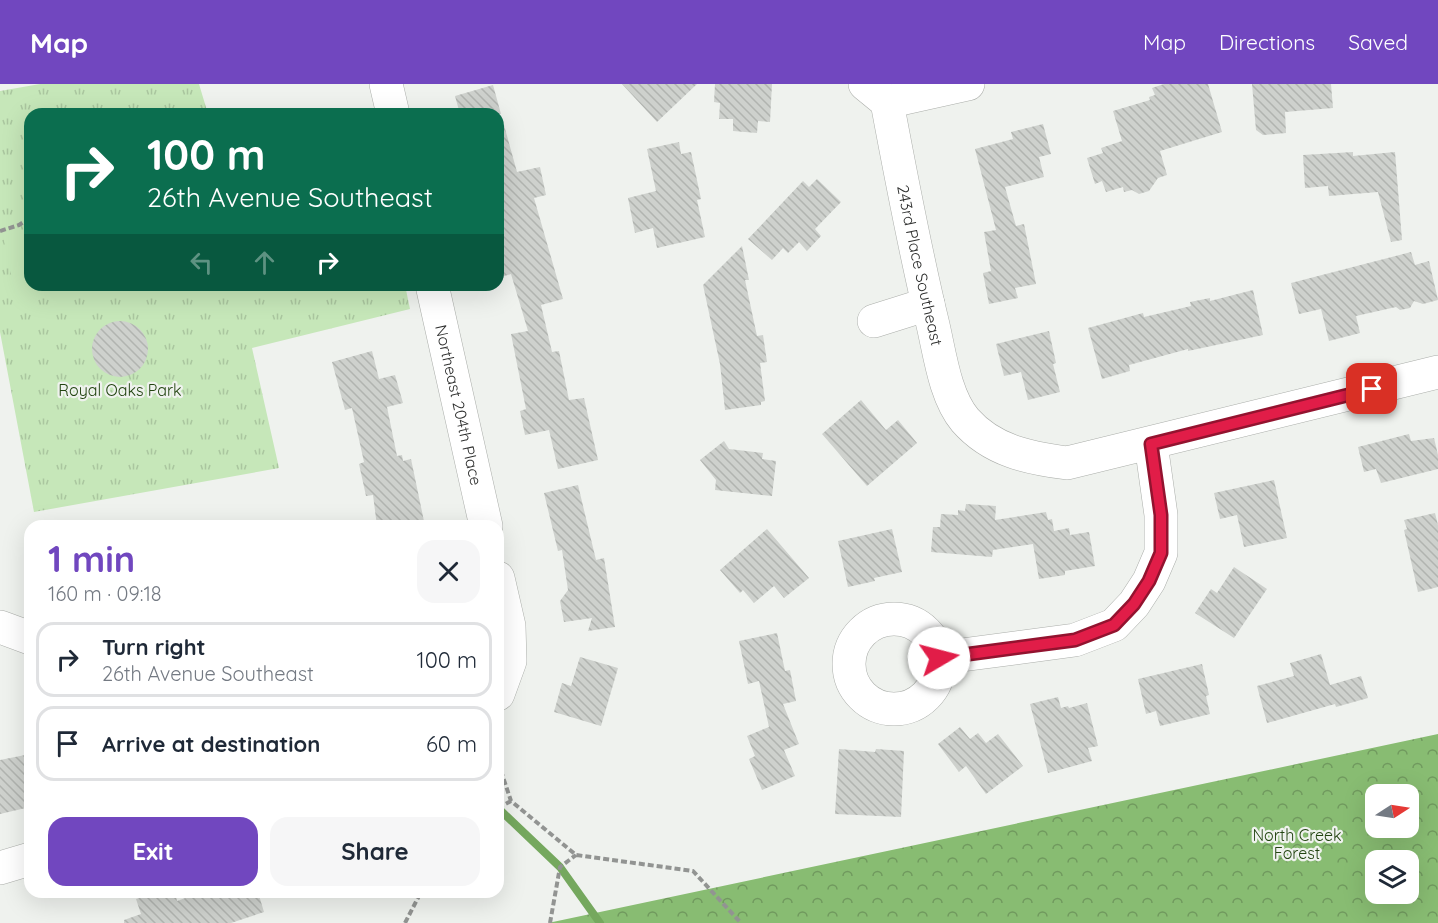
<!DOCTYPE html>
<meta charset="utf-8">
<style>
:root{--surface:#fff;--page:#f6f6f7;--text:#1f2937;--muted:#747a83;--line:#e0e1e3;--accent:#7147bf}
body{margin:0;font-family:Quicksand,sans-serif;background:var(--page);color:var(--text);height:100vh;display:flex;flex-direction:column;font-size:22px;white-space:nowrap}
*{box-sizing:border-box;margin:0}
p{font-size:20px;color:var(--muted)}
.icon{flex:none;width:33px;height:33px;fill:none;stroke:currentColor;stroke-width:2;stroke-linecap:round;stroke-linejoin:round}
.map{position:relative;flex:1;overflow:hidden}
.sheet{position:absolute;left:24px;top:436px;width:480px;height:378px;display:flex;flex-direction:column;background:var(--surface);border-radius:18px;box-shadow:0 6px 24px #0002}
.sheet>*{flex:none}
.top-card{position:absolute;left:24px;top:24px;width:480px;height:183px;border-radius:18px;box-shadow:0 6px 24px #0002;background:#0b6e4f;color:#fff;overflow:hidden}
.needle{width:39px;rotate:78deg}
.tools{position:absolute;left:1365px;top:700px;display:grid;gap:12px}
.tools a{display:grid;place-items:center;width:54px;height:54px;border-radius:12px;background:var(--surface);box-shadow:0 6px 24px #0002;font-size:30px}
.pin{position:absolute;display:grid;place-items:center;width:51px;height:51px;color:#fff;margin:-26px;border-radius:12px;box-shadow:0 3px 9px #0006}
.me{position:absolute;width:66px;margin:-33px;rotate:82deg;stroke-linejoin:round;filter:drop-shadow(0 0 4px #0008)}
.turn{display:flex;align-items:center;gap:21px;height:126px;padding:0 24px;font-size:27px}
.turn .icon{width:78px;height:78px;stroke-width:2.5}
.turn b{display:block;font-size:42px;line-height:51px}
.lanes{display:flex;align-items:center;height:57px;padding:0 24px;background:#0003;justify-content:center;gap:30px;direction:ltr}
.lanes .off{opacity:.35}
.round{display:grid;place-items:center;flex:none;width:63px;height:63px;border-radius:18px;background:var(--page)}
.headline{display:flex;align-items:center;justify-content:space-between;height:102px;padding:0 24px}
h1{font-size:36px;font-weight:700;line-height:45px;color:var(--accent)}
.primary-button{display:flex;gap:12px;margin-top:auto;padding:12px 24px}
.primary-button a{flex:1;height:69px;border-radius:18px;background:var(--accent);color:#fff;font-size:24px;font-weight:700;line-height:69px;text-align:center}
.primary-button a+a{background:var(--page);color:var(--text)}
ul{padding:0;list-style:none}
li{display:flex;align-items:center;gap:18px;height:75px;margin:0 12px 9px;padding:0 12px;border:3px solid var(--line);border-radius:18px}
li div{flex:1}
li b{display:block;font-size:22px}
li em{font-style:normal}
header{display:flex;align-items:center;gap:36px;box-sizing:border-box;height:84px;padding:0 30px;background:var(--accent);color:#fff}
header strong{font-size:28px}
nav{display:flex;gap:33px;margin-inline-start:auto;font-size:21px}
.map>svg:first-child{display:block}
.grass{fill:url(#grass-tufts)}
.forest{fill:url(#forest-crowns);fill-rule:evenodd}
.garden{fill:#c6e7b9}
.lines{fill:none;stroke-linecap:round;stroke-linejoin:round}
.stream{stroke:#75a85e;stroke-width:8}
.building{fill:url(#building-back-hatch)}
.minor-casing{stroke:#abaeaa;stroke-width:34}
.path{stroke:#929492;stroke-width:4;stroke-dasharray:6 3;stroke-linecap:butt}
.minor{stroke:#fff;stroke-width:33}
.route-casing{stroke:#92132f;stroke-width:15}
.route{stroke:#e11d48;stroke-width:10}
.labels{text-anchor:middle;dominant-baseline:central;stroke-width:4.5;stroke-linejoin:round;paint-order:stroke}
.street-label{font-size:16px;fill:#2e2f2e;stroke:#eff2ee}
.park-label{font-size:16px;fill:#224410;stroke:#eff2ee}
</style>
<header>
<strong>Map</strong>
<nav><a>Map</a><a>Directions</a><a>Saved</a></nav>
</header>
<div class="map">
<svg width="1438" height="839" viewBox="0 0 1438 839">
<defs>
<pattern id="grass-tufts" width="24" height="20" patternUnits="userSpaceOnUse" patternTransform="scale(1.5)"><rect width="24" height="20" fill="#c6e7b9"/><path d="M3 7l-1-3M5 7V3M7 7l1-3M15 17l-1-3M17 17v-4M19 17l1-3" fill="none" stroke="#aac69f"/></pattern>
<pattern id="forest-crowns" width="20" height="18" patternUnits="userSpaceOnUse" patternTransform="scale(1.5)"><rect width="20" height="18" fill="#88bc72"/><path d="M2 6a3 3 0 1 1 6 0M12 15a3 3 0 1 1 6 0" fill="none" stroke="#70995e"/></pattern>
<pattern id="building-back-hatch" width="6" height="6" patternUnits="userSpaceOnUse" patternTransform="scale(1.5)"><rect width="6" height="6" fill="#ced1cd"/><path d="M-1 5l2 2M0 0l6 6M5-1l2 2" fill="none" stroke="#b1b4b0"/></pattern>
</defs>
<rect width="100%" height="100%" fill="#eff2ee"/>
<!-- grass -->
<path class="grass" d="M40 0H199L208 30H30V201H405L410 225 252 264 279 384 34 428 0 248V7Z"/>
<!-- forest -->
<path class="forest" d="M1438 650V839H548ZM1376 711H1408V744H1376ZM1376 777H1408V810H1376Z"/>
<!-- garden -->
<path class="garden" d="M30 146V201H47L50 212 17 219 3 152Z"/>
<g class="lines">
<!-- stream -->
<path class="stream" d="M498 724 560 783 600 839"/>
</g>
<!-- building -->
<path class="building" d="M622 0H697L657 38Z
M715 0H772L770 38 758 37 757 49 733 47V35H719L720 19 714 18Z
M1164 0H1208L1222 48 1160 67 1167 91 1158 94 1149 107 1139 110 1132 106 1124 108 1123 103 1106 108 1102 97 1095 100 1087 74 1103 69 1101 64 1122 57 1113 27 1150 16 1149 13 1155 11 1152 4Z
M1252 0H1331L1333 24 1285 28 1286 49 1263 51 1256 46Z
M493 1 501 30H460L455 12Z
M1043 40 1051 70 1039 73 1044 93 1005 103 1016 142 1024 140 1036 200 1015 204 1018 214 989 220 983 189 991 187 984 148 996 146 975 65 1013 55 1011 48Z
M504 41 517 88 540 83 546 111 534 114 563 215 541 221 552 268 559 267 569 316 584 314 598 376 558 385 549 346 525 351 520 327 526 325 511 250 528 247 511 190 498 194V42Z
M679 58 681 70 691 68 701 115 697 116 705 153 657 164 653 144 635 149 628 114 656 107 647 65Z
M1353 68V72L1395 68 1402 156 1391 158 1378 108 1329 112 1328 102 1305 104 1303 71Z
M817 95 841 118 815 145 821 152 807 167 799 158 788 169 783 164 772 176 748 155 803 97 809 103Z
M742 162 749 196H745L757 252 763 251 767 278 760 279 765 317 761 318V321L725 326 720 280 703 201Z
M1411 168 1415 181 1429 177 1438 216 1423 220 1414 217 1410 224 1400 226 1396 223 1356 232 1360 249 1329 257 1321 225 1299 230 1291 199Z
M1253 206 1263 251 1188 267V265L1129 281 1130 287 1102 295 1088 244 1143 229 1144 233 1191 222 1190 218 1210 214V217Z
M92 265a28 28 0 1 1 56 0a28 28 0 1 1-56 0Z
M1049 247 1056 279 1053 280 1060 308 1028 316 1021 288 1004 292 996 260Z
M372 267 379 295 395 291 403 319 387 323 397 372 402 371 403 377 411 375 425 442H377L373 411 366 412 359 380 364 378 352 324 345 326 332 278Z
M861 316 886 346 898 336 917 359 867 402 822 350Z
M1409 350 1411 357 1434 354 1438 371V385L1381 399 1376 385 1364 388 1358 363Z
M724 357 729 365 763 369 762 375 776 377 772 412 715 406 716 396 700 376Z
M1274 396 1287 454 1244 463 1237 431 1220 435 1214 409Z
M578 401 596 476 604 474 615 543 588 547 592 534 564 538 560 517 568 506 562 466 558 467 544 409Z
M966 420 996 422 995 436 1046 428 1048 436 1052 435 1054 447 1069 444 1070 451 1089 448 1095 482 1065 487V491L1039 495 1033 460 993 466 992 473 931 468 933 443H940L941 430 958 431V426L965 427Z
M1435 429 1438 441V503L1418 508 1404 446 1407 445 1404 436Z
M767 445 809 494 784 514 774 502 754 519 743 506 740 509 720 486Z
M892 445 902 488 874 494 875 497 848 503 838 457Z
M1234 483 1267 505 1234 554 1195 529 1211 505 1217 509Z
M777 549 785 587 790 586 796 617 783 620 799 660 784 666 795 692 762 706 749 675 755 672 747 652 769 643 759 597 748 600 739 557Z
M1321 570 1330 601 1361 592 1368 614 1336 623 1335 620 1267 639 1257 602 1294 592 1290 579Z
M580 573 618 584 601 642 554 628 562 599 571 602Z
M1202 580 1209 611 1206 612 1210 630 1160 642 1156 627 1146 630 1138 595Z
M1058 613 1061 624 1068 622 1069 624 1087 619 1098 662 1088 664 1092 677 1048 689 1030 620Z
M960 643 970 655 978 649 986 659 998 650 1023 682 986 710 966 682 959 688 938 660Z
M839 665 875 668 876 665 904 667 901 733 835 730Z
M30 670V723L0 730V676Z
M161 808H175L177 817 202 808H258L264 828 231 839H124V836L141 830 136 815Z"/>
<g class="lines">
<defs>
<g id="minor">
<path d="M386 0 393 30"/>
<path id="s1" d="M865 0 887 18C901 93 915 167 933 241 940 271 945 312 965 336 992 367 1029 374 1067 379L1438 288"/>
<path d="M887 18 968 0"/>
<path id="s2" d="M432 201 486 442"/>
<path d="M874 237 928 220"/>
<path d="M498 494 509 542 510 577 498 610"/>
<circle cx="894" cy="580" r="45"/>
<path d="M0 543 30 554"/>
<path d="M939 574 1075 556 1114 541 1134 520 1149 497 1161 469V431L1151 360"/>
<path d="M0 784 30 775"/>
</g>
</defs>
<!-- minor casing -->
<use href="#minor" class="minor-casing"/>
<!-- path -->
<path class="path" d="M0 147 19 141 30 134
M498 678 511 717 576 771 693 787 741 839
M498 724 511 717
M405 839 421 808
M550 839 560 783 576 771"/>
<!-- minor -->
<use href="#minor" class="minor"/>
</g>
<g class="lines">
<defs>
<path id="route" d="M939 574 1075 556 1114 541 1134 520 1149 497 1161 469V431L1151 360 1372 305"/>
</defs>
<!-- route casing -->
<use href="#route" class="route-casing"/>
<!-- route -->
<use href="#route" class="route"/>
</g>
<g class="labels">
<!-- street labels -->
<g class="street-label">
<text stroke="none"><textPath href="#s1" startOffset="195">243rd Place Southeast</textPath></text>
<text stroke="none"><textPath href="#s2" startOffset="123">Northeast 204th Place</textPath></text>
</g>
<!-- park labels -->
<g class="park-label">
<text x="120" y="306">Royal Oaks Park</text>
<text x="1297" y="751">North Creek<tspan x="1297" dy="18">Forest</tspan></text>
</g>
</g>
</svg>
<div class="tools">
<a><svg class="needle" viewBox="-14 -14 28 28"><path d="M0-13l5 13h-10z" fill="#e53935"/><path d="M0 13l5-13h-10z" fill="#747a83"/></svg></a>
<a><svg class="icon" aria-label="layers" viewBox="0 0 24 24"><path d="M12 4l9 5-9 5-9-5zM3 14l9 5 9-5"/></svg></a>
</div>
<div class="pin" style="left:1372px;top:305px;background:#d93025"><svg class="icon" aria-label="arrive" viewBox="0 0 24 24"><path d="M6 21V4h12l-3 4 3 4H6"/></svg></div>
<svg class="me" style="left:939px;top:574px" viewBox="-20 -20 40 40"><circle r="19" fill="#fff"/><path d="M0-13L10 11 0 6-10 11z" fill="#e11d48"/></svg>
<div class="top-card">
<div class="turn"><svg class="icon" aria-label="right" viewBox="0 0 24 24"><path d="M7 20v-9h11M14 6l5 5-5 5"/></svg><div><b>100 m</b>26th Avenue Southeast</div></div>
<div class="lanes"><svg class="icon off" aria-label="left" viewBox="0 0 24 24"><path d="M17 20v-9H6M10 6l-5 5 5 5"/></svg><svg class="icon off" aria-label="ahead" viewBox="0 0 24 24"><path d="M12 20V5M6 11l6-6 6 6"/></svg><svg class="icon" aria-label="right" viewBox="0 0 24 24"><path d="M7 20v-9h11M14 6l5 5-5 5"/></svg></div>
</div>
<section class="sheet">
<div class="headline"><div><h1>1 min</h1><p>160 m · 09:18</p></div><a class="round"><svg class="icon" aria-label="close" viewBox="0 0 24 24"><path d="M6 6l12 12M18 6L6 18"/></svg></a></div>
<ul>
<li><svg class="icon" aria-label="right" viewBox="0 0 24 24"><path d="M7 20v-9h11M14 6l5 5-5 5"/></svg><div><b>Turn right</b><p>26th Avenue Southeast</p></div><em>100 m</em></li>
<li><svg class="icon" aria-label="arrive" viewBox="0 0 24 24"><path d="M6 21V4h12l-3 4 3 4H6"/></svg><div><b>Arrive at destination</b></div><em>60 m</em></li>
</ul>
<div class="primary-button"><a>Exit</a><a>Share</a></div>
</section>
</div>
